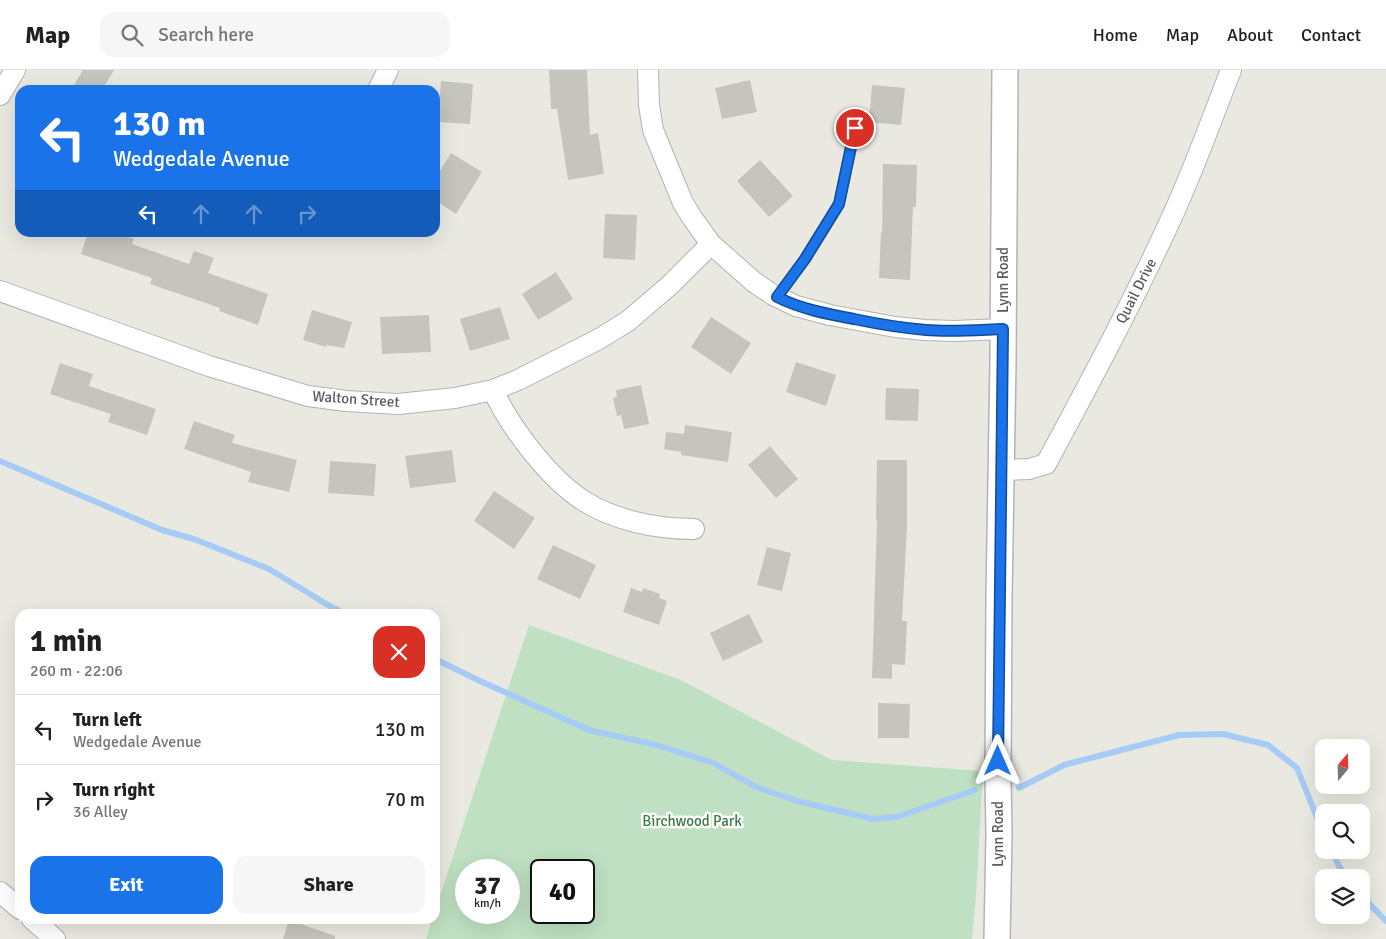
<!DOCTYPE html>
<meta charset="utf-8">
<style>
:root{--surface:#fff;--page:#f6f6f6;--text:#202124;--muted:#757577;--line:#e0e0e0;--accent:#1a73e8}
body{margin:0;font-family:Signika,sans-serif;background:var(--page);color:var(--text);height:100vh;display:flex;flex-direction:column;font-size:19px;white-space:nowrap}
*{box-sizing:border-box;margin:0}
p{font-size:16px;color:var(--muted)}
.icon{flex:none;width:28px;height:28px;fill:none;stroke:currentColor;stroke-width:2;stroke-linecap:round;stroke-linejoin:round}
.map{position:relative;flex:1;overflow:hidden}
.side{position:absolute;left:15px;top:539px;width:425px;height:315px;display:flex;flex-direction:column;background:var(--surface);border-radius:15px;box-shadow:0 5px 20px #0002}
.side>*{flex:none}
.guide{position:absolute;left:15px;top:15px;width:425px;height:152px;border-radius:15px;box-shadow:0 5px 20px #0002;background:#1a73e8;color:#fff;overflow:hidden}
.needle{width:32px;rotate:19deg}
.buttons{position:absolute;left:1315px;top:669px;display:grid;gap:10px}
.buttons a{display:grid;place-items:center;width:55px;height:55px;border-radius:10px;background:var(--surface);box-shadow:0 5px 20px #0002;font-size:25px}
.speed{position:absolute;left:455px;top:789px;display:flex;gap:10px;font-size:25px;font-weight:700;text-align:center}
.speed>*{display:grid;place-content:center;width:65px;height:65px;border-radius:50%;background:var(--surface);box-shadow:0 5px 20px #0002;line-height:1}
.speed small{font-size:12px;font-weight:400}
.speed .limit{border:2px solid #111;border-radius:8px;background:#fff;color:#111}
.pin{position:absolute;display:grid;place-items:center;width:42px;height:42px;color:#fff;margin:-21px;border:2px solid #fff;border-radius:50%;box-shadow:0 1px 5px #0007}
.me{position:absolute;width:55px;margin:-28px;rotate:0deg;stroke-linejoin:round;filter:drop-shadow(0 0 4px #0008)}
.turn{display:flex;align-items:center;gap:18px;height:105px;padding:0 15px;font-size:22px}
.turn .icon{width:65px;height:65px;stroke-width:2.5}
.turn b{display:block;font-size:35px;line-height:42px}
.lanes{display:flex;align-items:center;height:48px;padding:0 15px;background:#0003;justify-content:center;gap:25px;direction:ltr}
.lanes .off{opacity:.35}
.round{display:grid;place-items:center;flex:none;width:52px;height:52px;border-radius:15px;background:var(--page)}
.overview{display:flex;align-items:center;justify-content:space-between;height:85px;padding:0 15px}
h1{font-size:30px;font-weight:700;line-height:38px}
.action{display:flex;gap:10px;margin-top:auto;padding:10px 15px}
.action a{flex:1;height:58px;border-radius:15px;background:var(--accent);color:#fff;font-size:20px;font-weight:700;line-height:58px;text-align:center}
.action a+a{background:var(--page);color:var(--text)}
ul{padding:0;list-style:none}
li{display:flex;align-items:center;gap:15px;height:70px;padding:0 15px;border-top:1px solid var(--line)}
li div{flex:1}
li b{display:block;font-size:19px}
li em{font-style:normal}
header{display:flex;align-items:center;gap:30px;box-sizing:border-box;height:70px;padding:0 25px;background:var(--surface);border-bottom:1px solid var(--line)}
header strong{font-size:24px}
nav{display:flex;gap:28px;margin-inline-start:auto;font-size:18px}
.search{width:350px;height:45px;background:var(--page);display:flex;align-items:center;gap:12px;box-sizing:border-box;padding:0 18px;border-radius:15px;color:var(--muted);font-size:19px}
.map>svg:first-child{display:block}
.green{fill:#bfe0c2;fill-rule:evenodd}
.lines{fill:none;stroke-linecap:round;stroke-linejoin:round}
.stream{stroke:#a6ccf5;stroke-width:6}
.building{fill:#c6c4be}
.service-casing{stroke:#b1b3b7;stroke-width:12}
.minor-casing{stroke:#b1b3b7;stroke-width:22}
.tertiary-casing{stroke:#b1b3b7;stroke-width:28}
.service{stroke:#fff;stroke-width:10}
.minor{stroke:#fff;stroke-width:20}
.tertiary{stroke:#fff;stroke-width:25}
.route-casing{stroke:#114b97;stroke-width:12}
.route{stroke:#1a73e8;stroke-width:9}
.labels{text-anchor:middle;dominant-baseline:central;stroke-width:5;stroke-linejoin:round;paint-order:stroke}
.street-label{font-size:15px;fill:#595c60;stroke:#fff}
.park-label{font-size:15px;fill:#3c7c45;stroke:#fff}
</style>
<header>
<strong>Map</strong>
<div class="search"><svg class="icon" aria-label="search" viewBox="0 0 24 24"><circle cx="10" cy="10" r="6"/><path d="M15 15l6 6"/></svg>Search here</div>
<nav><a>Home</a><a>Map</a><a>About</a><a>Contact</a></nav>
</header>
<div class="map">
<svg width="1386" height="869" viewBox="0 0 1386 869">
<rect width="100%" height="100%" fill="#eae9e1"/>
<!-- green -->
<path class="green" d="M529 555 681 610 832 690 983 701 976 825 972 869H426L432 849H435V841ZM466 800H509V842H466ZM541 800H584V842H541Z"/>
<g class="lines">
<!-- stream -->
<path class="stream" d="M0 391 162 460 194 469 269 499 328 535 345 544
M435 589 480 611 589 660 656 675 711 692 756 717 797 731 873 749 897 747 975 720
M1019 718 1064 695 1179 665 1223 664 1268 675 1297 698 1324 765
M1331 780 1339 796 1347 808
M1361 825 1386 851"/>
</g>
<!-- building -->
<path class="building" d="M83 0H114L102 20H71Z
M549 0H587L590 65 598 63 604 104 568 110 557 39H551Z
M750 10 757 42 722 49 715 18Z
M441 11 473 14 470 54 438 52Z
M872 15 905 18 901 55 869 52Z
M451 83 482 102 456 144 435 130V109Z
M760 90 793 126 769 147 737 111Z
M883 94 917 95 916 137H913L910 210 879 208 881 162H882Z
M605 144 637 145 635 190 603 188Z
M88 162H115L134 169 132 174 189 194 194 181 214 188 208 203 268 224 258 255 219 241 220 238 150 214 152 208 81 184Z
M556 202 573 229 538 250 522 224Z
M500 237 510 269 470 281 460 249Z
M312 240 352 252 344 278 326 275V277L303 270Z
M429 245 431 282 382 284 380 247Z
M711 247 751 273 731 304 691 277Z
M796 292 836 305 826 336 786 322Z
M60 293 93 304 89 316 156 339 147 365 108 352 111 344 50 324Z
M641 315 649 354 624 359 621 345 617 346 613 328 617 327 616 320Z
M886 318 919 319 918 351 885 350Z
M194 351 235 365 232 373 297 390 289 422 248 412 251 402 184 379Z
M685 355 732 362 728 392 681 385V382L664 379 666 362 684 364Z
M770 376 798 409 776 428 748 395Z
M452 380 456 412 410 418 405 386Z
M877 390H907V457L902 551H907L905 595 892 594V609L872 608 877 449H876Z
M330 391 376 394 374 426 328 423Z
M494 421 535 448 514 479 474 451Z
M553 475 596 495 580 529 537 509Z
M767 477 791 483 782 521 757 515Z
M631 518 642 522 643 518 660 524 659 528 667 531 659 555 623 542Z
M749 544 763 572 723 591 710 563Z
M878 633 910 634 909 668H878Z
M289 850 335 866V869H283Z"/>
<g class="lines">
<defs>
<path id="service" d="M777 227 805 189 839 134 855 58"/>
<path id="minor" d="M648 0 649 35 653 60 683 133 693 149 711 174 754 212 773 225 796 236 830 245 895 257 925 260 955 261 1003 259
M378 20 388 0
M0 25 15 0
M0 221 209 296 308 326 346 331 398 334 455 328 493 320 518 310 599 269 628 251 670 215 711 174
M493 320C509 356 550 410 584 431 616 451 657 459 694 459
M1001 400 1029 399 1046 394C1089 314 1132 234 1170 151 1193 102 1211 51 1231 0
M0 822 20 839
M32 849 55 869"/>
<path id="tertiary" d="M997 869 999 764 998 709 999 527 1003 291 1005 0"/>
</defs>
<!-- service casing -->
<use href="#service" class="service-casing"/>
<!-- minor casing -->
<use href="#minor" class="minor-casing"/>
<!-- tertiary casing -->
<use href="#tertiary" class="tertiary-casing"/>
<!-- service -->
<use href="#service" class="service"/>
<!-- minor -->
<use href="#minor" class="minor"/>
<!-- tertiary -->
<use href="#tertiary" class="tertiary"/>
</g>
<g class="lines">
<defs>
<path id="route" d="M855 58 839 134 805 189 777 227C801 239 827 244 854 249 878 254 902 258 926 260 952 262 977 260 1003 259L998 691"/>
</defs>
<!-- route casing -->
<use href="#route" class="route-casing"/>
<!-- route -->
<use href="#route" class="route"/>
</g>
<g class="labels">
<!-- street labels -->
<g class="street-label">
<text transform="translate(1003 210) rotate(-90)">Lynn Road</text>
<text transform="translate(1136 221) rotate(-63)">Quail Drive</text>
<text transform="translate(356 329) rotate(4)">Walton Street</text>
<text transform="translate(998 764) rotate(-90)">Lynn Road</text>
</g>
<!-- park labels -->
<g class="park-label">
<text x="692" y="751">Birchwood Park</text>
</g>
</g>
</svg>
<div class="buttons">
<a><svg class="needle" viewBox="-14 -14 28 28"><path d="M0-13l5 13h-10z" fill="#e53935"/><path d="M0 13l5-13h-10z" fill="#757577"/></svg></a>
<a><svg class="icon" aria-label="search" viewBox="0 0 24 24"><circle cx="10" cy="10" r="6"/><path d="M15 15l6 6"/></svg></a>
<a><svg class="icon" aria-label="layers" viewBox="0 0 24 24"><path d="M12 4l9 5-9 5-9-5zM3 14l9 5 9-5"/></svg></a>
</div>
<div class="speed"><div>37<small>km/h</small></div><div class="limit">40</div></div>
<div class="pin" style="left:855px;top:58px;background:#d93025"><svg class="icon" aria-label="arrive" viewBox="0 0 24 24"><path d="M6 21V4h12l-3 4 3 4H6"/></svg></div>
<svg class="me" style="left:998px;top:691px" viewBox="-20 -20 40 40"><path d="M0-17L14 15 0 8-14 15z" fill="#1a73e8" stroke="#fff" stroke-width="4"/></svg>
<div class="guide">
<div class="turn"><svg class="icon" aria-label="left" viewBox="0 0 24 24"><path d="M17 20v-9H6M10 6l-5 5 5 5"/></svg><div><b>130 m</b>Wedgedale Avenue</div></div>
<div class="lanes"><svg class="icon" aria-label="left" viewBox="0 0 24 24"><path d="M17 20v-9H6M10 6l-5 5 5 5"/></svg><svg class="icon off" aria-label="ahead" viewBox="0 0 24 24"><path d="M12 20V5M6 11l6-6 6 6"/></svg><svg class="icon off" aria-label="ahead" viewBox="0 0 24 24"><path d="M12 20V5M6 11l6-6 6 6"/></svg><svg class="icon off" aria-label="right" viewBox="0 0 24 24"><path d="M7 20v-9h11M14 6l5 5-5 5"/></svg></div>
</div>
<section class="side">
<div class="overview"><div><h1>1 min</h1><p>260 m · 22:06</p></div><a class="round" style="background:#d93025;color:#fff"><svg class="icon" aria-label="close" viewBox="0 0 24 24"><path d="M6 6l12 12M18 6L6 18"/></svg></a></div>
<ul>
<li><svg class="icon" aria-label="left" viewBox="0 0 24 24"><path d="M17 20v-9H6M10 6l-5 5 5 5"/></svg><div><b>Turn left</b><p>Wedgedale Avenue</p></div><em>130 m</em></li>
<li><svg class="icon" aria-label="right" viewBox="0 0 24 24"><path d="M7 20v-9h11M14 6l5 5-5 5"/></svg><div><b>Turn right</b><p>36 Alley</p></div><em>70 m</em></li>
</ul>
<div class="action"><a>Exit</a><a>Share</a></div>
</section>
</div>
